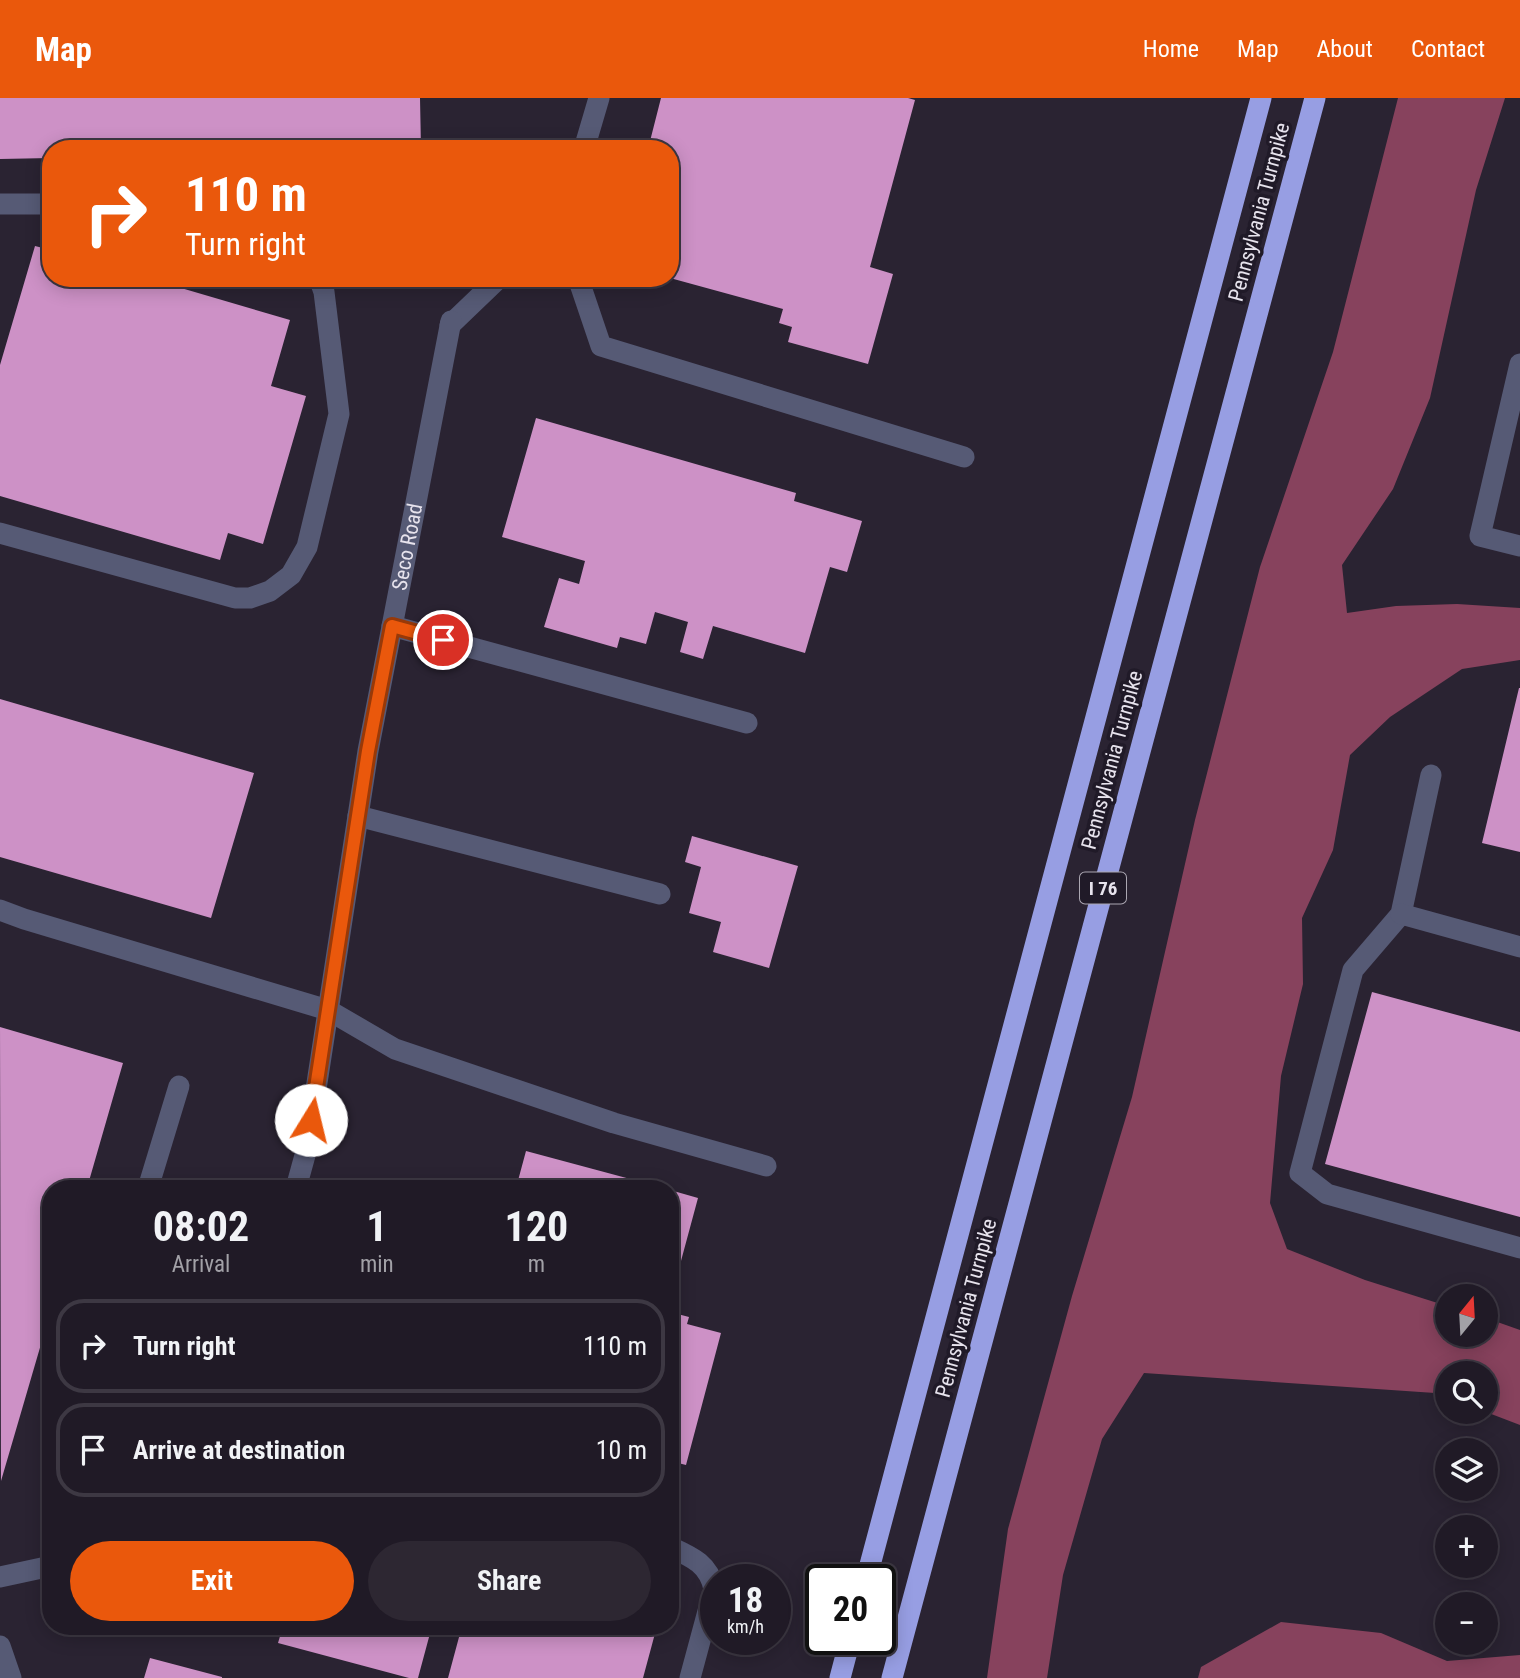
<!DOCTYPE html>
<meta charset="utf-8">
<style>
:root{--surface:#201a26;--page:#2d2732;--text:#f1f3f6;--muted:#a2a1a7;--line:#3d3843;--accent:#ea580c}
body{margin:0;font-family:"Roboto Condensed",sans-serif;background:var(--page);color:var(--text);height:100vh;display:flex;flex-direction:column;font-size:26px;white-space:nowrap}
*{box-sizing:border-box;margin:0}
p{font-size:23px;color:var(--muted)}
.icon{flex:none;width:38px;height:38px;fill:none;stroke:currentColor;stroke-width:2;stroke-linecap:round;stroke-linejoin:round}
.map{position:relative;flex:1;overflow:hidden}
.panel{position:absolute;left:42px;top:1082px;width:637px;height:455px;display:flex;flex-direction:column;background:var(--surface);border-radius:28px;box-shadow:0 4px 18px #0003,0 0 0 2px var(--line)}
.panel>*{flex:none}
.top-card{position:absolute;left:42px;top:42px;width:637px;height:147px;border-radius:28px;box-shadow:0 4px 18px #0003,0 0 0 2px var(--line);background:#ea580c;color:#fff;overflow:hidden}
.needle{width:46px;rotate:18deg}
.controls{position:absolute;left:1435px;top:1186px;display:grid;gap:14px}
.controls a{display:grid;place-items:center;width:63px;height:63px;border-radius:50%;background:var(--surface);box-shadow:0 4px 18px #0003,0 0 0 2px var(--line);font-size:35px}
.speed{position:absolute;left:700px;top:1466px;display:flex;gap:14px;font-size:35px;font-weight:700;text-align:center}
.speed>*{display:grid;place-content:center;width:91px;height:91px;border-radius:50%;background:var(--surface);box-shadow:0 4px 18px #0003,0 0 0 2px var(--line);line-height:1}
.speed small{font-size:18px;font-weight:400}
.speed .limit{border:4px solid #111;border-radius:10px;background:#fff;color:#111}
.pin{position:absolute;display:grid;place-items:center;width:60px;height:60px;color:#fff;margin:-30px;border:4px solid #fff;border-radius:50%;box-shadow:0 2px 7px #0007}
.me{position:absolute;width:77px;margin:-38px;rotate:9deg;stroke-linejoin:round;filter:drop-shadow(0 0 5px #0008)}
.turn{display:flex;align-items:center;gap:24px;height:147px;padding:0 28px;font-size:32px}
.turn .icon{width:91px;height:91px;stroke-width:2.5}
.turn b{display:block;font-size:49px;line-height:60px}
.eta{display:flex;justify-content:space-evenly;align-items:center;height:119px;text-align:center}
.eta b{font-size:42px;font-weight:700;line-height:49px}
.cta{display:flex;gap:14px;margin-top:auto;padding:14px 28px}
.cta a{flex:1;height:80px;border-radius:42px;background:var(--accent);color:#fff;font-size:28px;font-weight:700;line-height:80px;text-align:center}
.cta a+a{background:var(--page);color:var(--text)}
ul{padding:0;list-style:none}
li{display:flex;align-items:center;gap:21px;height:94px;margin:0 14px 10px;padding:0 14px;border:4px solid var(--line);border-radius:28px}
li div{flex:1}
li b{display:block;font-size:26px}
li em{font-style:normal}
header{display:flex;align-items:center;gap:42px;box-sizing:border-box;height:98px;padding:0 35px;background:var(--accent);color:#fff}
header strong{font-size:33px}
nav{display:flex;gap:38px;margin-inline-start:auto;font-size:24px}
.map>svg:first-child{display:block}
.forest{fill:#87425d}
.building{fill:#cd91c6}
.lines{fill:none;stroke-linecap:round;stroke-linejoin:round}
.minor{stroke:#565a75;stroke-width:21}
.highway{stroke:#979ee3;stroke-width:21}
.route-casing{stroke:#983908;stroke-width:18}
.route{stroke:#ea580c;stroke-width:12}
.labels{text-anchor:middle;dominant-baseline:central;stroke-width:7;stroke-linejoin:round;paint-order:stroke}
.shield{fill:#201a28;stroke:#aba7b2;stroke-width:2}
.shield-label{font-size:19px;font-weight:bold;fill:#e7e3ed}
.street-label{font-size:21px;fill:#e7e3ed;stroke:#201a28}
</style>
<header>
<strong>Map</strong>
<nav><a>Home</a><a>Map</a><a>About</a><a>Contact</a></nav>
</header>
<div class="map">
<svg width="1520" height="1580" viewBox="0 0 1520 1580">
<rect width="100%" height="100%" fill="#2a2332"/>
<!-- forest -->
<path class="forest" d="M1398 0H1505L1476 92 1430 300 1393 391 1342 467 1347 515 1396 508 1457 506 1520 510V562L1462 571 1390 619 1350 657 1333 752 1302 820 1303 886 1281 978 1270 1105 1287 1151 1365 1182 1447 1208V1237H1486V1220L1520 1232V1327L1486 1314V1276H1447V1300L1435 1295 1144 1275 1102 1341 1063 1477 1047 1580H987L1008 1431 1072 1198 1132 999 1195 722 1260 469 1333 254Z
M1281 1524 1381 1535 1447 1563 1520 1557V1580H1198L1201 1569Z"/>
<!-- building -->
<path class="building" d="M0 0H420L421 51H51V60L0 61Z
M661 0H908L915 2 870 169 893 176 868 266 788 244 792 229 779 225 783 211 670 180V51H648Z
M35 148 51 152V180H147L290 222 271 288 306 298 263 446 228 435 220 462 0 398V267Z
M536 320 796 395 794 403 862 423 847 474 830 469 805 555 713 528 703 561 680 554 688 524 655 514 646 546 620 539 617 550 544 529 559 480 579 486 585 463 502 439Z
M1519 590H1520V754L1482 745Z
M0 601 254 675 211 820 0 759Z
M692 738 798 768 769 870 713 854 721 824 689 815 701 769 685 764Z
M1372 894 1520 934V1119L1325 1066Z
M0 929 123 965 87 1090H51V1212L1 1383Z
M526 1053 660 1089 659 1090H516Z
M670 1092 698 1100 671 1200H670Z
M670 1214 689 1219 687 1226 721 1235 686 1367 670 1363Z
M283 1528H432L418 1580H409L278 1545Z
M462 1528H657L643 1580H448Z
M150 1560 222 1579V1580H144Z"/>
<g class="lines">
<!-- minor -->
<g class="minor">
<path d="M584 51 599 0"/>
<path d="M0 106H51"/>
<path d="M576 180 580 186 601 248 964 359"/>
<path d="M450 227 499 180"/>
<path d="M1520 266 1480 438 1520 448"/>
<path d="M0 435 235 500H250L270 493 291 477 307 449 339 316 324 194 319 180"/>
<path d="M392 528 747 625"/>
<path d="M1431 677 1401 816 1353 872 1300 1075 1327 1096 1520 1150"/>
<path d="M358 718 660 796"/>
<path d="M0 812 24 821 328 912 395 951 614 1025 766 1068"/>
<path d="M1401 816 1520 849"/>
<path d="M148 1090 179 988"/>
<path id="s1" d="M296 1090 307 1050 368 653 451 223"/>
<path d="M670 1449C692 1459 709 1466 714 1491L690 1580"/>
<path d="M0 1479 51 1468"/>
<path d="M0 1548 11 1580"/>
</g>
<!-- highway -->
<path class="highway" d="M866 1482 1261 0
M840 1580 850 1542
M892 1580 1315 0"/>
</g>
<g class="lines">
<defs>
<path id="route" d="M311 1022 368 653 392 528 443 542"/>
</defs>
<!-- route casing -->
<use href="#route" class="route-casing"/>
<!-- route -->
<use href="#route" class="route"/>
</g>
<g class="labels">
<!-- shield labels -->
<rect class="shield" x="1080" y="774.5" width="46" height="31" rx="5"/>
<g class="shield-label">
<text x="1103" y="790">I 76</text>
</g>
<!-- street labels -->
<g class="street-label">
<text transform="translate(1259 114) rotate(-75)">Pennsylvania Turnpike</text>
<text stroke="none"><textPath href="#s1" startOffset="651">Seco Road</textPath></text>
<text transform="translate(1112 662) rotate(-75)">Pennsylvania Turnpike</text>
<text transform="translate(966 1210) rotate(-75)">Pennsylvania Turnpike</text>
</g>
</g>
</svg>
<div class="controls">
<a><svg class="needle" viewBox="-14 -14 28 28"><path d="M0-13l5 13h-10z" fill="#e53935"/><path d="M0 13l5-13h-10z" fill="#a2a1a7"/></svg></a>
<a><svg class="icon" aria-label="search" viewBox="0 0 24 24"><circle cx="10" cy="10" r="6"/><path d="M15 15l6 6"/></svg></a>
<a><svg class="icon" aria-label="layers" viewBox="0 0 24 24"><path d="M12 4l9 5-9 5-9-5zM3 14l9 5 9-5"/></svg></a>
<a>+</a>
<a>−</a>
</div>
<div class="speed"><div>18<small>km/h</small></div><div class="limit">20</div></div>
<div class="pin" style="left:443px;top:542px;background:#d93025"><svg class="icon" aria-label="arrive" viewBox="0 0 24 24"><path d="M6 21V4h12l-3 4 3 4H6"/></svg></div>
<svg class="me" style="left:311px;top:1022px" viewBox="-20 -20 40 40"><circle r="19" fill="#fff"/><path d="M0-13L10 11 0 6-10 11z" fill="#ea580c"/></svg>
<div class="top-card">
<div class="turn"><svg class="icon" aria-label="right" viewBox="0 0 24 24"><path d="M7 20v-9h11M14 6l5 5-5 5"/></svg><div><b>110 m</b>Turn right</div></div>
</div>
<section class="panel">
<div class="eta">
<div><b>08:02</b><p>Arrival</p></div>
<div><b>1</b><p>min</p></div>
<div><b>120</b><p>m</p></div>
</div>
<ul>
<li><svg class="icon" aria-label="right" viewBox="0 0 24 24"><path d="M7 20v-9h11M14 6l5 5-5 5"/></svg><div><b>Turn right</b></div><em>110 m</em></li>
<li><svg class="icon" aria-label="arrive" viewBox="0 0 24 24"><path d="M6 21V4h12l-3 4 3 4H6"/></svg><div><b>Arrive at destination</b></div><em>10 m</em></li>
</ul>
<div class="cta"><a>Exit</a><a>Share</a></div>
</section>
</div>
